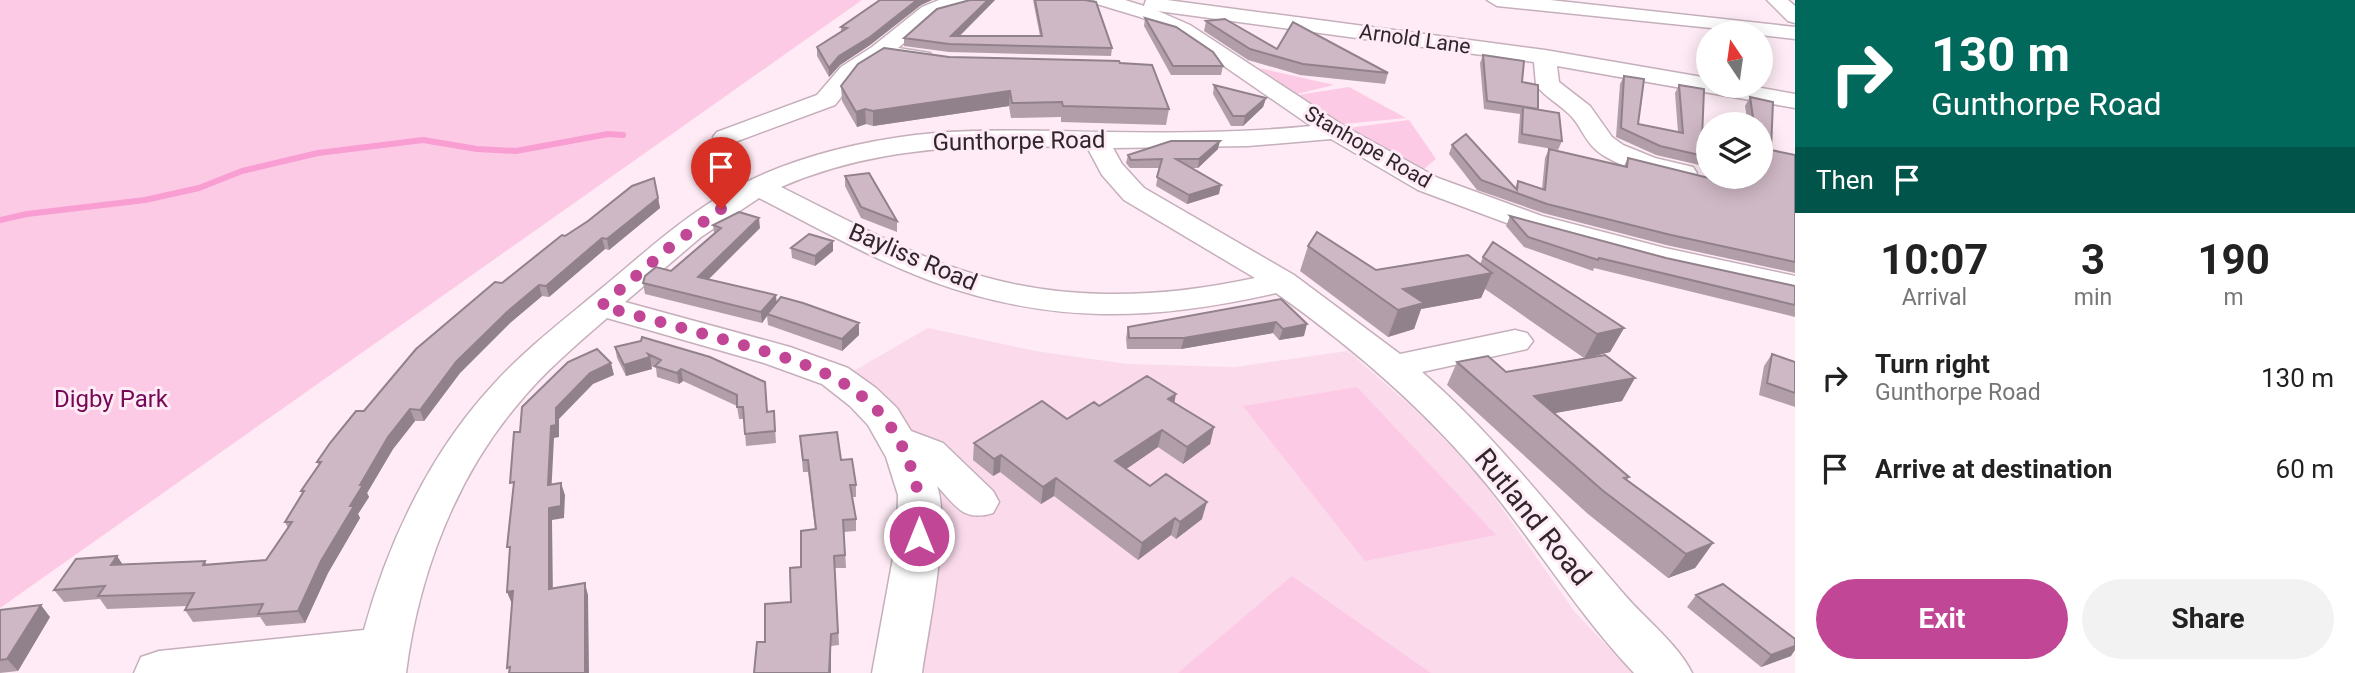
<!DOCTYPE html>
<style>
:root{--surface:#fff;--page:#f2f2f2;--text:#222;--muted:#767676;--accent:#c24696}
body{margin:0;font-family:Roboto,sans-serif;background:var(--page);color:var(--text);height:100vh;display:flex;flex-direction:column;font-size:26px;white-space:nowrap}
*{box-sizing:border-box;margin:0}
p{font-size:23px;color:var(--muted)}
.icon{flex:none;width:38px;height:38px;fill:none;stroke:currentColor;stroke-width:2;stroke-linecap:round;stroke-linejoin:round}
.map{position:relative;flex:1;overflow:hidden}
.sheet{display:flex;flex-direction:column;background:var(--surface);width:560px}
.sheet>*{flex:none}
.top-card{background:#00695c;color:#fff;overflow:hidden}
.needle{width:46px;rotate:347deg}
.buttons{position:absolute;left:1696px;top:21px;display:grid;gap:14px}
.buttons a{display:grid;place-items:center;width:77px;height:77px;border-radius:50%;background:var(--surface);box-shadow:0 4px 18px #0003;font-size:35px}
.pin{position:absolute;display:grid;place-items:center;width:60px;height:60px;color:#fff;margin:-72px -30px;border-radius:50% 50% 50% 0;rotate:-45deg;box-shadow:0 0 7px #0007}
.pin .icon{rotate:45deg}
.me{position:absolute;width:77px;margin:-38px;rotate:0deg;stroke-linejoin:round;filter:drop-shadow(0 0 5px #0008)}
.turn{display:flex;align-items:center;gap:24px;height:147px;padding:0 21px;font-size:32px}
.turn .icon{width:91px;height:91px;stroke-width:2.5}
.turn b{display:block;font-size:49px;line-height:60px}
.then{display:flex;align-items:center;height:66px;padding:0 21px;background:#0003;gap:14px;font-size:26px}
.eta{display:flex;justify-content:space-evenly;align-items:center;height:119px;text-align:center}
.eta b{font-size:42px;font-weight:700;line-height:49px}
.cta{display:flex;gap:14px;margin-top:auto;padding:14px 21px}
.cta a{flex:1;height:80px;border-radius:42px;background:var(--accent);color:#fff;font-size:28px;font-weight:700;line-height:80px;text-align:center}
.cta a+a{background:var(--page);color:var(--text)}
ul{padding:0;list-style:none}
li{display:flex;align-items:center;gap:21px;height:91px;padding:0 21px}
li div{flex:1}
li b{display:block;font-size:26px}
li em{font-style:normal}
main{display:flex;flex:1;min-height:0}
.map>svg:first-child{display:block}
.built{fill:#fadaeb}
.green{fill:#fdcae6}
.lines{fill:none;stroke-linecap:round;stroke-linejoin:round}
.stream{stroke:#f89ed2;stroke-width:6}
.minor-casing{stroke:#c5afbb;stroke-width:3}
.minor{fill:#fff;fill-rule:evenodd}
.wall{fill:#b29ea9}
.shaded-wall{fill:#91818a}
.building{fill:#cfb8c5;stroke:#91818a;stroke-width:2}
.route{stroke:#c24696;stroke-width:12;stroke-dasharray:0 21.6}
.labels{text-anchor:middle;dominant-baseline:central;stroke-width:6;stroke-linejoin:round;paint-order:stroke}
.far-street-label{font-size:21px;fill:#2f262b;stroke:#feebf5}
.street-label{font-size:24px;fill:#2f262b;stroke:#feebf5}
.park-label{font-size:24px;fill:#750956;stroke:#feebf5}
.near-street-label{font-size:28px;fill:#2f262b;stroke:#feebf5}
</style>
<main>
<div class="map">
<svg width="1795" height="673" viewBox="0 0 1795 673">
<rect width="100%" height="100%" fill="#feebf5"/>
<!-- built -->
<path class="built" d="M928 328 1035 351 1127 364 1235 367 1348 351 1423 417 1483 481 1574 611 1632 673H924L942 500 939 479 852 372Z"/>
<!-- green -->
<path class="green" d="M0 0H862L0 608Z
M1259 68 1334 85 1297 94Z
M1349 87 1406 118 1344 124 1298 95Z
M1409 120 1436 159 1419 173 1348 128Z
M1357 387 1496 535 1365 561 1243 406Z
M1292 576 1431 673H1178Z"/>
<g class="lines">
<!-- stream -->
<path class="stream" d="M0 220 27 214 145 200 199 188 242 171 318 153 423 140 477 149 516 151 608 134 623 135"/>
<defs>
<path id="minor" d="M939 0H977L974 4 936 15 898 48 930 53 933 58 930 63 922 65 884 59 857 77 835 105 735 142 726 145 717 142 713 137 717 132 817 95 841 67 872 47 922 7Z
M1094 0H1125L1144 6 1146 0H1167L1545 50 1708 78V86H1750L1795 94V108L1557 66 1559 82 1590 106 1612 137 1623 145 1655 158 1693 167 1697 173 1693 179C1671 184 1611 165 1595 149 1584 139 1580 124 1569 114 1559 104 1545 97 1536 85L1534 62 1158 11 1190 25 1344 126 1438 178 1542 216 1665 248 1795 276V296L1661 266 1520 228 1418 190 1331 139 1248 146 1113 148 1122 164 1144 188 1294 275 1400 354 1515 330 1527 333 1533 341 1527 349 1422 372C1498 438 1557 517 1623 593 1644 618 1678 644 1692 673H1634C1580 616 1538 548 1489 487 1428 412 1355 349 1276 293 1153 321 1051 325 931 281 872 259 816 227 759 198L701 237 625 302 790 347 848 368 876 388 897 408 911 431 943 443 993 491 999 502 993 513C963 522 956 506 937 486 951 524 928 629 922 673H872L897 536 898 495 886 457 868 425 850 406 822 384 764 363 607 318C576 345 544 372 518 404 455 478 418 577 406 673H134L141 657 159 651 364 630C388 542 430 453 492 386 525 349 565 319 602 288 643 254 683 217 729 191 785 160 851 143 915 135 978 128 1041 131 1104 132 1173 133 1242 133 1311 126L1176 33 1140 17 1097 4ZM995 146 1087 147 1102 175 1124 200 1255 278C1153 300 1054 302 955 268 895 247 838 215 781 187 850 157 921 148 995 146Z
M1487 0H1550L1795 27V39L1760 35V33L1497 6Z
M1767 0H1788L1795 6V23L1788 21Z"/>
</defs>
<!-- minor casing -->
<use href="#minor" class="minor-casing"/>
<!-- minor -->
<use href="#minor" class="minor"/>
</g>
<!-- wall -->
<path class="wall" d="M880 0H932L921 5 870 45 840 65 829 77 817 56V47L841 32V27Z
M995 0 960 36H1040L1033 0H1085L1112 48 1111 56 949 52 904 46V38Z
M1145 18 1223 66 1221 75H1171L1144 26Z
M1206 21 1277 49 1388 73 1385 84 1300 75 1248 60 1204 31Z
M1483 55 1522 82 1537 110 1562 141 1558 150 1518 143 1520 114 1484 109 1480 63Z
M949 57 1120 63 1169 109 1166 125 1061 122V117L1011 118 1009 106 873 126 866 124 857 127 842 101 841 86Z
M1624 76 1638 124 1678 132 1675 93 1679 85 1702 139 1708 141V167L1656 155 1616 137 1620 84Z
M1214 85 1266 98 1263 107 1243 126H1231L1213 94Z
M1750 97 1771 150 1795 155V273L1666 245 1543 213 1477 190 1449 154 1452 145 1515 188 1518 181 1542 189 1545 158 1549 149 1624 166 1628 158 1733 184 1742 182 1740 177H1760V124H1748L1745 106Z
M1218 149 1198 168H1191L1219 194 1187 204 1156 186 1159 168H1130L1126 163 1128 155Z
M845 176 897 221V232L861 218 845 186Z
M658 198 660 208 609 250 605 249 549 297 542 296 510 323 460 373 424 421H415L393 449 367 493 369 497 358 514 360 518 328 573 305 623 266 626 260 617 193 622 185 610 187 606 107 609 100 599 64 602 54 590 117 556 122 564 205 561 207 565 266 560 288 528 285 522 302 493 301 491 319 466 317 462 364 411 502 283 565 236Z
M1510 216 1666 258 1795 286V317L1594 268 1593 271 1524 247 1506 226Z
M713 225 760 228 708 279 776 295V303L859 335 842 351 768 325 767 316 762 323 645 294 643 283 671 271 714 233Z
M1308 246 1376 270 1480 264 1483 257 1624 328 1610 352 1585 358 1622 401 1554 413 1629 477 1627 480 1713 543 1695 568 1668 578 1588 514 1447 385 1457 362 1506 372 1584 358 1485 289 1481 298 1421 309 1414 329 1388 337 1300 271Z
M791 248 833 251 815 266 792 258Z
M1281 299 1304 336 1279 340 1273 333 1181 349H1127L1126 338 1128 327Z
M641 341 768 412 774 411 776 443 746 446 744 419H739L737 406 683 381 679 384 657 377 656 368 651 366 652 369 626 376 617 358 615 347Z
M1772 354 1795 362V407L1759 395 1764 366Z
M1174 403 1214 427 1210 444 1183 464 1158 447 1126 469 1150 486 1202 519 1176 539 1171 535 1138 560 1054 496 1041 504 1000 472 993 476 973 460 974 443 1067 419 1099 406Z
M800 436 841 460 856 485V497H852L856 519V531L844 532 846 568H835L839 645 831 646V673H754L765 642 791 602 815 529 808 472H803Z
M1696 595 1791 656 1761 667 1687 607Z
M0 610 50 617 18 671 0 673Z"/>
<!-- shaded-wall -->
<path class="shaded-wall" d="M917 0H932L921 5 870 45 840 65 829 77V68L839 56Z
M988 0H995L951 44V36Z
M1010 91 1009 106 873 126V111Z
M1266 98 1263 107 1243 126 1245 116Z
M865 109 866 124 857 127 856 112Z
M1220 141 1218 149 1198 168 1199 159Z
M1221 185 1219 194 1187 204 1189 195Z
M658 198 660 208 609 250 607 239Z
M759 218 760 228 700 288 698 277Z
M602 238 605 249 549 297 546 286Z
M833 241V251L815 266V256Z
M1492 273 1481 298 1421 309 1414 329 1388 337 1398 310 1403 289Z
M539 285 542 296 510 323 460 373 424 421 420 410 456 362 507 312Z
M776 295 777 306 767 314V316L762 323 761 312Z
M1276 322 1273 333 1181 349 1184 338Z
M859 323V335L842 351V339Z
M1307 324 1304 336 1279 340 1283 329Z
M1624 328 1610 352 1584 359 1597 334Z
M650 357 652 369 626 376 624 365Z
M611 363 614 375 593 384 559 419V437L554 438 551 497 548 485 551 426 556 408 590 373Z
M681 369 683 381 679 384 677 373Z
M1635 378 1622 401 1522 419 1534 396Z
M1176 394 1173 410 1168 399Z
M410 409 415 421 393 449 367 493 369 497 358 514 360 518 328 573 305 623 298 611 321 561 350 506 360 485 388 437Z
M1214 427 1210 444 1183 464 1187 447Z
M1162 430 1158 447 1112 479 1115 461Z
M1001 455 1000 472 993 476 994 459Z
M1056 478 1054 496 1041 504 1043 487Z
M561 483 565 495 564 518 552 520 553 601 549 589V508Z
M1207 502 1202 519 1176 539 1180 522Z
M1175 518 1171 535 1138 560 1142 543Z
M1713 543 1695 568 1668 578 1686 554Z
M117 556 125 568 111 565Z
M585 583 588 595 589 673H585Z
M513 591 512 604 507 592Z
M41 605 50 617 18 671 7 659Z
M831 634V673H829Z
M1795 646V650L1791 656 1761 667 1771 655Z"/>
<!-- building -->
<path class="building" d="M880 0H917L870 37 839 56 829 68 817 47 847 28 841 27Z
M970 0H988L951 36H1042L1035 0H1085L1096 2 1112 48 949 44 904 38 937 9Z
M1145 18 1176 27 1213 52 1223 66H1173Z
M1225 19 1277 49 1293 22 1388 73 1303 64 1250 49 1206 21Z
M884 48 949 57 1119 61 1120 63 1152 65 1169 109 1063 106 1062 102 1012 103 1010 91 873 111 865 109 856 112 841 86 858 64Z
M1483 55 1524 61 1522 82 1538 85V109L1487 101Z
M1624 76 1644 79 1638 124 1683 133 1679 85 1704 89 1702 139 1708 141V157L1660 146 1621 128Z
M1214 85 1266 98 1245 116H1233Z
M1750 97 1773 102 1771 150 1795 155V262L1671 235 1547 204 1481 180 1452 145 1466 134 1517 190 1518 181 1545 190 1549 149 1627 167 1628 158 1733 184 1743 182 1747 177H1760V124H1754Z
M1523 107 1559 113 1562 141 1522 134Z
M1171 141H1220L1199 159H1176L1221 185 1189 195 1157 177 1162 159 1131 160 1128 155Z
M869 173 897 221 861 207 845 176Z
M654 178 658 198 607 239 602 238 546 286 539 285 507 312 456 362 420 410 410 409 388 437 360 485H363L350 506H354L321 561 298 611 258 614 263 604 185 610 194 593 98 596 105 586 54 590 76 559 117 556 111 565 205 561 203 565 266 560 292 522H285L304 491H301L321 462H317L330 443 356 411H364L416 349 495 282 502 283 562 235 565 236 588 221 632 186Z
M739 212 759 218 698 277 776 295 761 312 643 283 645 276 656 267 671 271 721 228 713 225Z
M1510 216 1666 258 1795 286V305L1599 258 1598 260 1528 237Z
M1317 232 1376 270 1468 255 1492 273 1403 289 1424 303 1398 310 1308 246Z
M809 234 833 241 815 256 791 248Z
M1493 242 1624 328 1597 334 1483 257Z
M781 297 803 303 859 323 842 339 767 314Z
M1281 299 1307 324 1283 329 1276 322 1184 338H1129L1128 327Z
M642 337 710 357 765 382 767 412 774 411 775 431 745 434 743 407H737V395L681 369 677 373 655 366 661 360 648 354 650 357 624 365 615 347 641 341Z
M597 349 611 363 590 373 556 408V425L551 426 548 485 561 483V506L549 508V589L585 583V673H509L510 667 507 668 513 591 507 592 510 547H507L514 482 510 483 514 432H520L522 407 568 362Z
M1772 354 1795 362V393L1767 383Z
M1605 355 1635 378 1534 396 1629 477 1624 478 1713 543 1686 554 1602 490 1457 362 1488 356 1506 372Z
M1147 376 1176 394 1168 399 1214 427 1187 447 1162 430 1115 461 1150 486 1166 474 1207 502 1180 522 1175 518 1142 543 1056 478 1043 487 1001 455 994 459 974 443 1042 401 1067 419 1094 402 1099 406Z
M837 432 841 460 852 459 856 485H850L856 519 843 520 845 555 834 556 838 633 831 634 829 673H754L757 642H765V604L791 602 790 568 801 567V531L816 529 808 460H803L800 436Z
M1723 584 1795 639V646L1771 655 1696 595Z
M41 605 7 659 0 660V610Z"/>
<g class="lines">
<!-- route -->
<path class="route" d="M721 209 671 246 601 306C646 318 691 330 736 343 826 368 896 391 918 493 921 507 919 523 919 536"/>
</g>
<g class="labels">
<!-- far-street labels -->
<g class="far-street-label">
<text transform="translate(1415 39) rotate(8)">Arnold Lane</text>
<text transform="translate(1368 147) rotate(30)">Stanhope Road</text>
</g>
<!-- street labels -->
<g class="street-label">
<text transform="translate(1019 141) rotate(-1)">Gunthorpe Road</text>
<text transform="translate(913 257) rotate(23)">Bayliss Road</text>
</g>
<!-- park labels -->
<g class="park-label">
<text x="111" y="399">Digby Park</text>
</g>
<!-- near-street labels -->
<g class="near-street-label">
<text transform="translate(1533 517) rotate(51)">Rutland Road</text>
</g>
</g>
</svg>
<div class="buttons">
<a><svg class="needle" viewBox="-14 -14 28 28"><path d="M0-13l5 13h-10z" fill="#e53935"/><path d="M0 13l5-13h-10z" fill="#767676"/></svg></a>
<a><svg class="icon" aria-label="layers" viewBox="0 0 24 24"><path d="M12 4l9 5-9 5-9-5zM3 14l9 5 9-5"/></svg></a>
</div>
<div class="pin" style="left:721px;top:209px;background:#d93025"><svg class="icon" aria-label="arrive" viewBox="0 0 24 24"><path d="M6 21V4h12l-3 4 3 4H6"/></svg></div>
<svg class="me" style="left:919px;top:536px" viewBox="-20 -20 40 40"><circle r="17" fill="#c24696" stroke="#fff" stroke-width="3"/><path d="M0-11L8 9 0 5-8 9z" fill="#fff"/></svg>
</div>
<section class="sheet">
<div class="top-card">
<div class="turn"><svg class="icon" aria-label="right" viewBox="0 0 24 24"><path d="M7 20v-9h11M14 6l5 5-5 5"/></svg><div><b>130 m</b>Gunthorpe Road</div></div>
<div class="then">Then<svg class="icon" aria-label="arrive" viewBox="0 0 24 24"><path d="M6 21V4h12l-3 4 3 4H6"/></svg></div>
</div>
<div class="eta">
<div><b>10:07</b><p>Arrival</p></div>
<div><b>3</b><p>min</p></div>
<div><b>190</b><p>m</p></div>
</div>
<ul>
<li><svg class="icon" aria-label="right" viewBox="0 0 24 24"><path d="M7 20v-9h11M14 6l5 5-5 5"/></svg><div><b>Turn right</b><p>Gunthorpe Road</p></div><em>130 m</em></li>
<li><svg class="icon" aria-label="arrive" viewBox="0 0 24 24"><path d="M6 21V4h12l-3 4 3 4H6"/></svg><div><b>Arrive at destination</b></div><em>60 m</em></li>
</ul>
<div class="cta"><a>Exit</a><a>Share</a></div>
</section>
</main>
